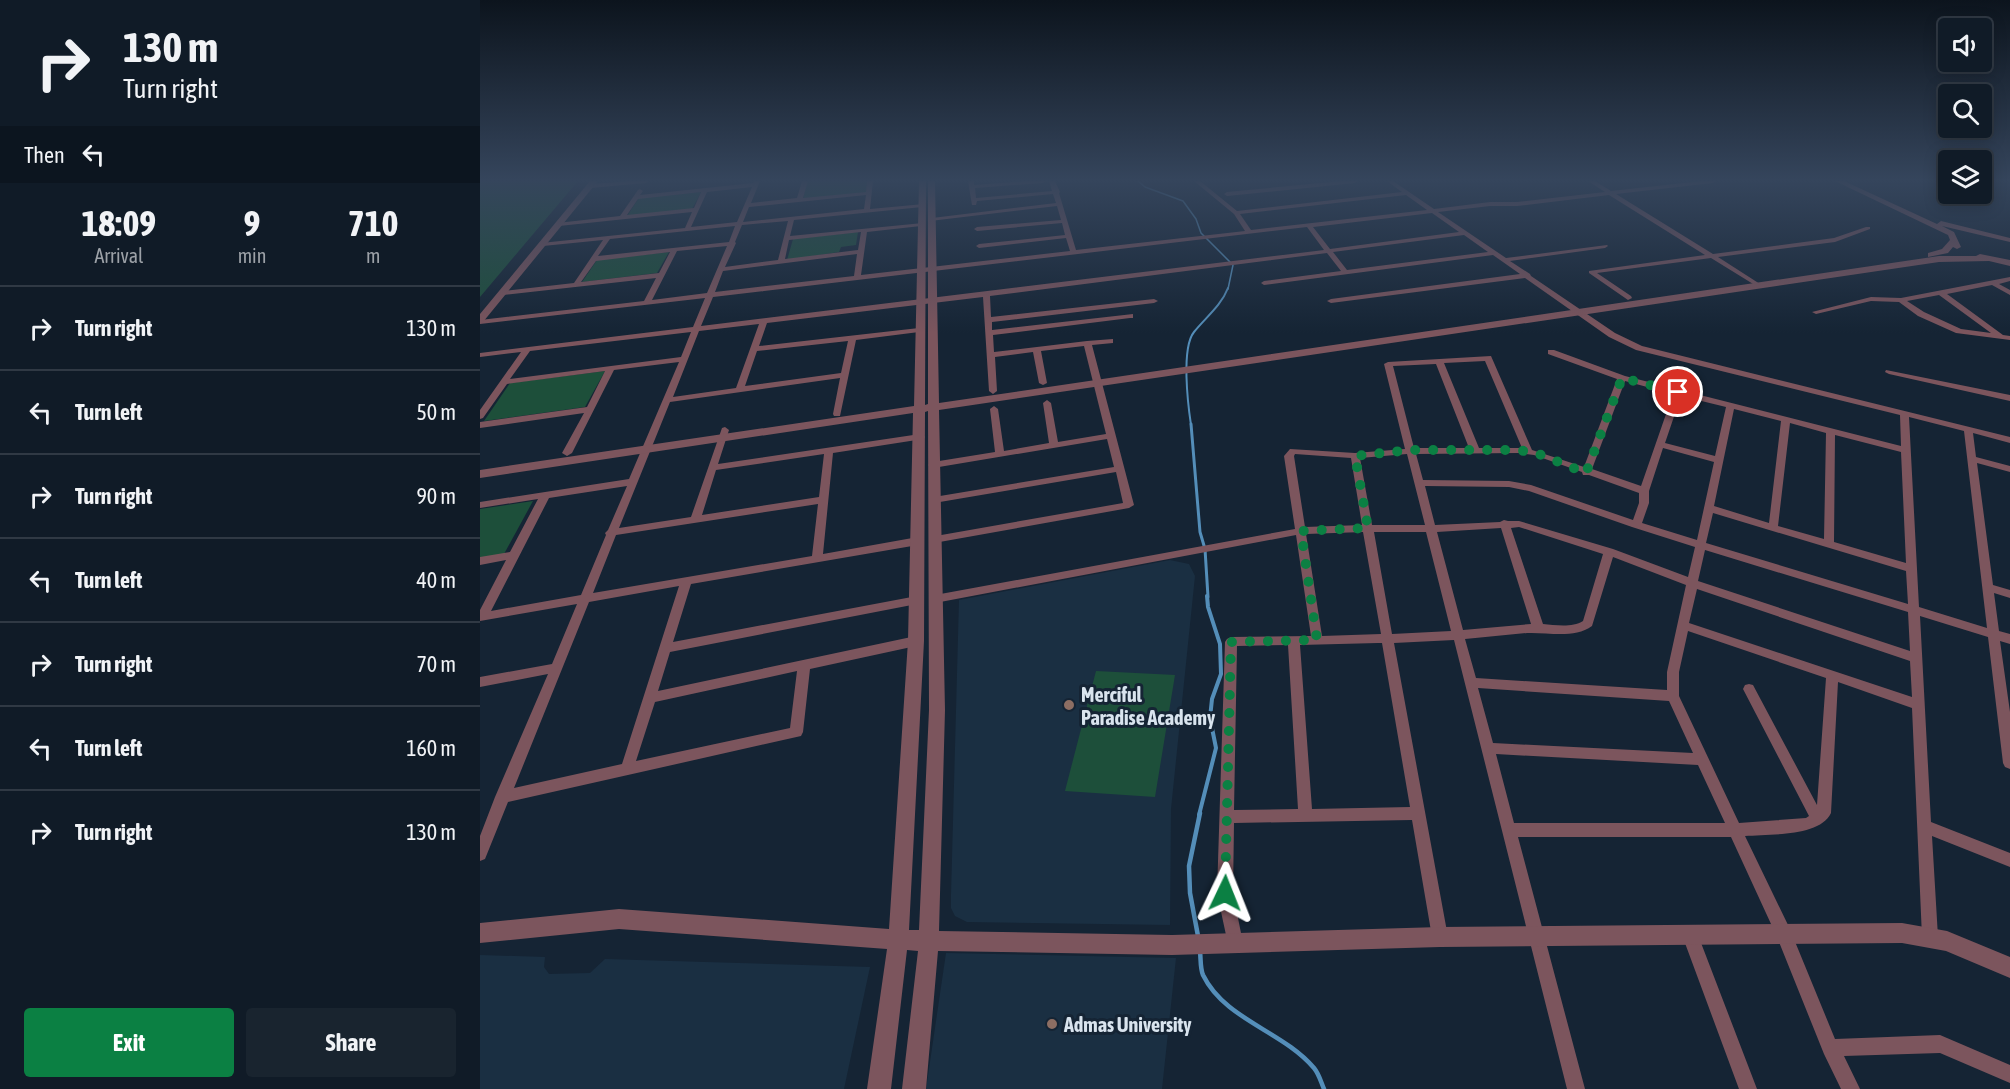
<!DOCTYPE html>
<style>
:root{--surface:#101b27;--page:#19242f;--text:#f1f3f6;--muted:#9ca1a7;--line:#303944;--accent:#0b8043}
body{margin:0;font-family:"Asap Condensed",sans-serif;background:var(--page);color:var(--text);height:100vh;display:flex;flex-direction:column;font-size:22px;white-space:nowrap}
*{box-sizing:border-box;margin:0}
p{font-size:20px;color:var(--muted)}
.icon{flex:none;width:33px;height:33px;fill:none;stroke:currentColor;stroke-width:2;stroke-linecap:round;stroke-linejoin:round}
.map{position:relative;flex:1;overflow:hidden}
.drawer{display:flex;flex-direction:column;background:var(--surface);width:480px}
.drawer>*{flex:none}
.banner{background:#101b27;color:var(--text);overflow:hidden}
.tools{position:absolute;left:1458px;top:18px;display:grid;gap:12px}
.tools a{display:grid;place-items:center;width:54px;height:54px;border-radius:6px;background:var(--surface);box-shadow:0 3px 15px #0003,0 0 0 2px var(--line);font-size:30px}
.pin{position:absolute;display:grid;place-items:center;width:51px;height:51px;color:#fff;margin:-26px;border:3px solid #fff;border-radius:50%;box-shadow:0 2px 6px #0007}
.me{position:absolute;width:66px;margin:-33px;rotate:2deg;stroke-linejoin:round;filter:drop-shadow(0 0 4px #0008)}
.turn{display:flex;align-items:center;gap:21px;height:126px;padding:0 24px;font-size:27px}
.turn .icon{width:78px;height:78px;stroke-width:2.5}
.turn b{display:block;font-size:42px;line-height:51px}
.then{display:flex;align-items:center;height:57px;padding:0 24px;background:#0003;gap:12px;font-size:22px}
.eta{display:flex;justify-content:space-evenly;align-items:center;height:102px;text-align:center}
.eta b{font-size:36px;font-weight:700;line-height:42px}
.primary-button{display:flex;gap:12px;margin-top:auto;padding:12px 24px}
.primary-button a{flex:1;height:69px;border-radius:6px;background:var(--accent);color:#fff;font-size:24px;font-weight:700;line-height:69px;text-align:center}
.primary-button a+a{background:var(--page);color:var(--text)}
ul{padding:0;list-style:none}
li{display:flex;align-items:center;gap:18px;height:84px;padding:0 24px;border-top:2px solid var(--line)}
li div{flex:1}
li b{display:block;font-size:22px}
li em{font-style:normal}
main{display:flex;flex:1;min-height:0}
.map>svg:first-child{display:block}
.built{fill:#1a2f42}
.green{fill:#1d4f3a}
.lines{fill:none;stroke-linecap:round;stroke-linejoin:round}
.stream-far4{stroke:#548eb9;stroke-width:1.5}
.stream-far3{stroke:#548eb9;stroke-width:2}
.stream-far2{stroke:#548eb9;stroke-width:3}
.stream-far1{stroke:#548eb9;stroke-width:4}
.stream{stroke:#548eb9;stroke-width:4.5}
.minor{fill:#7c555d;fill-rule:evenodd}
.tertiary{fill:#7c555d;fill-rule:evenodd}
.route{stroke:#0b8043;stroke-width:10;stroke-dasharray:0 18}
.education-dot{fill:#8d6e63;stroke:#152434;stroke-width:2}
.labels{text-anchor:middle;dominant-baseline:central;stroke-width:6;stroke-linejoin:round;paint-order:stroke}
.near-poi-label{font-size:20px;font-weight:bold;fill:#d9e4ee;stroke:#152434;text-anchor:start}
</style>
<main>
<section class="drawer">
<div class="banner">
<div class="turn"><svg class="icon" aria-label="right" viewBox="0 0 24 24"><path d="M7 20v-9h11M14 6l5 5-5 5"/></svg><div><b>130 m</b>Turn right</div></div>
<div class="then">Then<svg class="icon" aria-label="left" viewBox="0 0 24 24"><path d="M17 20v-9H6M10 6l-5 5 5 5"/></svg></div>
</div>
<div class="eta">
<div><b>18:09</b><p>Arrival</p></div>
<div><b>9</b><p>min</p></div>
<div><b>710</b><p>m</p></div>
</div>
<ul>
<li><svg class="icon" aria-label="right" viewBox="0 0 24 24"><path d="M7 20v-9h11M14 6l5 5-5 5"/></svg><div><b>Turn right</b></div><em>130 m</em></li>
<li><svg class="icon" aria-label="left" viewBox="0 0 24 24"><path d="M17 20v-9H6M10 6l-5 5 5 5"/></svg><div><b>Turn left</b></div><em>50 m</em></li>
<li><svg class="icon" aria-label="right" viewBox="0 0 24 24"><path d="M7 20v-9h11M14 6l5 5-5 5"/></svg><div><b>Turn right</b></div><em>90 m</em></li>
<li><svg class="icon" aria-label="left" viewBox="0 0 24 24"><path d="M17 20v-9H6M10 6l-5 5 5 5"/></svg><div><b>Turn left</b></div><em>40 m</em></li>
<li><svg class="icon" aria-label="right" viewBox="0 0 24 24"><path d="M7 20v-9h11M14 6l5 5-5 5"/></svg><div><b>Turn right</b></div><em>70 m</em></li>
<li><svg class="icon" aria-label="left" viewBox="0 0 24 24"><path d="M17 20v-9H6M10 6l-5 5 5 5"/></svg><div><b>Turn left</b></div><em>160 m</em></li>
<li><svg class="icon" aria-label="right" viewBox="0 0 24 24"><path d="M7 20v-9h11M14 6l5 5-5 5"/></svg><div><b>Turn right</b></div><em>130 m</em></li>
</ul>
<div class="primary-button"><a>Exit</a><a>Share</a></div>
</section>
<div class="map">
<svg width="1530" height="1089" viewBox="0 0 1530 1089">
<rect width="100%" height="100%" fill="#152434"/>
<!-- built -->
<path class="built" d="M690 560 709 564 715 576 691 809 690 925 487 922 475 916 471 908V895L479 600Z
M466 953 696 958 682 1089H446Z
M0 955 65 957 64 967 69 974 110 973 125 959 390 967 364 1089H0Z"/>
<!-- green -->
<path class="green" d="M0 181H98L0 297Z
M343 181H387L386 192 323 199 327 182Z
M221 192 212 209 147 216 159 198Z
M378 232 376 245 361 247 359 252 307 260 313 239Z
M189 252 177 273 102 282 117 260Z
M125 371 105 407 4 421 30 383Z
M53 501 24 554 0 558V509Z
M616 671 695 675 675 797 585 791Z"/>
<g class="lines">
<!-- stream-far4 -->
<path class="stream-far4" d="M658 181 665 187 703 201 716 219 721 233 753 265 748 289"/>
<!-- stream-far3 -->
<path class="stream-far3" d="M711 425C708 405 701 348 714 332 726 317 741 306 748 288"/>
<!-- stream-far2 -->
<path class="stream-far2" d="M711 424 720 532 725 549 728 597"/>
<!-- stream-far1 -->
<path class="stream-far1" d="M719 815 736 748 730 718 732 699 741 674 740 644 728 607 727 596"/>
<!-- stream -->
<path class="stream" d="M718 936 710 893 709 866 720 813
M720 952C721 959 720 968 723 975 745 1020 803 1031 834 1068 839 1074 841 1082 844 1089"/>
<!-- minor -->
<path class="minor" d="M150 181H169L166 183 110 188 107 186 110 184Z
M274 181H280L271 203 317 198 322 181H328L323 198 386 192 387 181H393L390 209 444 204 445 205 442 207 314 220 310 236 443 223 444 224 441 226 387 232 381 275 590 251 586 238 499 248 496 246 499 244 585 235 582 223 497 231 494 229 497 227 581 220 577 206 450 221V219L452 218 576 203 573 194 497 201 496 205H492L488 181H494V185L546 181H566L563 183 495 188 496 198 572 191 569 181H575L580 192 579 193 596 250 765 231 754 214 714 181H720L757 211 922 192 907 181H913L954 209 1010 202H1037L1125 192 1108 181H1115L1131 191 1221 181H1236L1233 183 1136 194 1233 254 1354 238 1386 227H1390V229L1355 242 1238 257 1280 284 1281 285 1278 287 1231 258 1117 273 1151 296 1152 298 1148 300 1109 273V271L1225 255 1129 195 1037 206H1010L958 212 1026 258 1127 245 1128 246 1125 248 1030 261 1050 274 1051 276 1135 333 1162 346 1530 437V443L1493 433 1496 457 1530 466V472L1497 463 1513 585 1530 590V598L1514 593 1519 631 1530 634V644L1520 641 1530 712V769L1525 767 1523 763 1508 637 1440 616 1451 822 1530 853V867L1452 836 1458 937 1456 943 1450 945 1444 943 1442 937 1432 708 1358 682 1351 813C1340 837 1289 834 1265 836L1309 927 1355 1039 1460 1035 1530 1065V1083L1460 1053 1364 1056 1380 1089H1361L1344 1054 1297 937 1251 837H1038L1105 1089H1087L974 640 914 643 968 937 966 943 960 945 954 943 952 937 932 820 754 823 753 893 763 943 761 949 755 951 749 949 737 893 745 642 747 639 751 637 831 636 816 535 455 603 451 602 449 599 451 596 455 595 815 529 804 456 810 449 875 453 925 449 904 364 908 362 1011 356 1052 450 1104 467 1137 379 1068 354V350H1074L1145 376 1421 446 1420 415 1156 350 1129 337 1045 278 851 303 847 301 851 299 1040 274 1013 255 784 285 781 283 784 281 861 271 847 253 510 296 511 317 674 299 678 301 674 303 512 322V330L653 314V318H650L513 335 514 352 607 341 633 339V343L612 345 654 505 649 508 454 543 450 541 449 539 450 537 643 503 636 472 454 503 449 500 454 497 634 467 627 439 453 468 448 465 453 462 515 452 510 409 514 406 518 409 524 451 569 443 563 403 567 400 571 403 578 442 626 434 604 346 561 351 567 383 563 385 559 383 553 352 515 357 517 391 513 394 509 391 503 297 287 323 279 346 439 328 443 330 439 332 376 340 360 416H354L353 414 360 378 190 402 139 528 211 517 242 428 245 427 249 430 238 464 440 434 443 435 445 437 443 439 353 453 343 554 438 537 443 541 438 545 211 584 193 642 437 596 441 597 443 600 441 603 437 604 190 652 178 691 436 636 440 638 442 641 440 644 436 646 330 669 323 732 321 736 28 802 5 859 0 861V836L15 797 68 674 0 687V677L72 664 97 604 0 621V610L26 560 0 565V557L30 552 58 499 0 508V502L149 479 199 362 134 370 92 453 87 456 82 453 104 413 0 428V422L107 407 125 371 27 384 3 418 0 419V410L41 352 0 357V353L213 327 225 298 0 324V320L164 301 176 278 23 295 19 293 23 291 94 283 123 240 63 246 60 244 61 243 205 228 212 212 79 226 76 224 77 223 140 216 158 190 160 189 163 191 160 195 273 183ZM272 187 257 222 211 227 227 192ZM221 192 214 208 147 215 158 199ZM386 195 384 209 263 222 269 207ZM926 195 947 210 771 230 760 214ZM952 213 979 232 850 249 833 227ZM308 221 298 260 245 267 256 243 255 242 262 225ZM255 226 249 242 118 256 130 239ZM827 227 844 250 221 326 233 297ZM381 232 378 250 305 259 309 240ZM984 235 1008 252 867 270 853 252ZM247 246 227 293 172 300 197 251ZM190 252 179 273 101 282 116 261ZM377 254 374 276 235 292 243 271ZM279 324 256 388 193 397 219 331ZM211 332 201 357 30 379 50 351ZM368 341 361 373 265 386 277 351ZM1005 361 1042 448H999L964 363ZM956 364 989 448H934L913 366ZM1145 381 1193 394 1161 486 1112 469ZM1201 396 1246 407 1235 456 1185 443ZM1254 409 1301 421 1289 523 1234 506ZM1429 417 1484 431 1507 628 1439 607ZM1310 423 1346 433 1344 539 1298 526ZM1355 435 1421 452 1426 563 1354 542ZM1183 448 1234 462 1217 540 1162 523 1169 503V491ZM1038 453 1054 455 1102 472 1103 475H1109L1159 493V503L1153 520 1051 485 1029 481 943 480 936 454ZM344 454 339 497 222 515 236 470ZM815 454 871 458 882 525 825 527 814 456ZM927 454 945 525H892L880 458ZM147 486 128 530 125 533 126 535 101 595 11 611 69 498ZM945 486 1029 487 1049 491 1152 527 1215 547 1208 577 1133 549 1039 521H1028L1024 520 1020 522 955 525ZM338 504 332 556 113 593 136 535ZM1233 513 1426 571 1428 604 1226 543ZM1039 527 1123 554 1103 621C1092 628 1075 625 1063 624L1031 528ZM1021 528 1051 624 983 630 957 532ZM883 532 901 634 842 636 826 534ZM894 532H946L971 631 912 634ZM1225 550 1428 612 1430 651 1218 581ZM1133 557 1206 585 1187 672V690L996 678 985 639C1006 637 1026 635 1047 633 1068 632 1094 639 1112 626ZM199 586 142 764 34 788 109 602ZM1217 589 1430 661 1432 697 1209 623ZM1208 631 1346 678 1337 805 1273 685 1269 684 1265 685 1263 689 1329 816 1326 818 1259 823 1199 696V672ZM898 643H902L930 807 832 809 820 645ZM808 645 818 809 754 810 757 646ZM317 671 310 728 156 761 175 702ZM998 688 1189 701 1213 753 1013 743ZM1016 754 1218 765 1245 823H1034Z
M861 181H878L875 183 747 196 744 194 747 192Z
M1530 277V281L1519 284 1530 290V295L1512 285 1467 294 1523 335 1530 336V340L1476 333 1438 316 1419 302 1391 301 1336 314 1332 312 1391 297 1421 298ZM1459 295 1511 333 1481 329 1444 312 1427 301Z
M1406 370 1530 395V401L1409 374 1405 372Z
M1210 927 1216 929 1218 935 1277 1089H1259L1202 935 1204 929Z"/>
<!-- tertiary -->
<path class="tertiary" d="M110 181H118L3 322 0 323V314Z
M439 181H446L445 405 448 404V181H455L459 403 1459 256H1496L1500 254 1530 260V266L1509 261 1459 262 459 410 465 710 459 931 692 935 960 927 1422 923 1467 931 1530 957V978L1466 951 1422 943 960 947 692 955 458 951 446 1089H422L438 951 427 950 411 1089H387L407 949 139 929 0 943V923L139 909 409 929 428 641 433 413 0 478V470L434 406ZM448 411 449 710 439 930H429L444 641 445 412Z
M1355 181H1364L1457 224 1461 221 1530 238V242L1462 226 1474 232 1481 247 1477 249 1473 247 1468 253 1448 257V253L1462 249 1470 240 1468 235Z"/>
</g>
<!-- sky -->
<linearGradient id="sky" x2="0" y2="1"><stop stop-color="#0c141d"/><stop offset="0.54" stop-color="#35455c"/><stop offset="1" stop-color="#35455c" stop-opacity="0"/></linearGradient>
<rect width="1530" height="333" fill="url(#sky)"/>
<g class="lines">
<!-- route -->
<path class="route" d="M745 893 751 642 837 640 821 531 888 528 875 456 930 450H1038L1056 453 1106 473 1142 378 1198 392"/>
</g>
<!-- markers -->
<g class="education-dot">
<circle cx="589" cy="705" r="6"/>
<circle cx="572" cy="1024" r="6"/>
</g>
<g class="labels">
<!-- near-poi labels -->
<g class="near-poi-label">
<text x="601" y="694">Merciful<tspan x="601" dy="23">Paradise Academy</tspan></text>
<text x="584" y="1024">Admas University</text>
</g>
</g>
</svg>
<div class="tools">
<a><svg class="icon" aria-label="sound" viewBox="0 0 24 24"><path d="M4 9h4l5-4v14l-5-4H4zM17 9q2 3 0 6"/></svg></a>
<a><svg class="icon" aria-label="search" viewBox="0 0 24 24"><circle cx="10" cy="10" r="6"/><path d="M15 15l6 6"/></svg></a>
<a><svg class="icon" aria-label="layers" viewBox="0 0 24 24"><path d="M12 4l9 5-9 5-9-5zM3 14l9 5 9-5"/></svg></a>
</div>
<div class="pin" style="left:1198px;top:392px;background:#d93025"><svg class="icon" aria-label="arrive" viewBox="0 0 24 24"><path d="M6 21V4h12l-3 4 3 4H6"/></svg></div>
<svg class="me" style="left:745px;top:893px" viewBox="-20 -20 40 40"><path d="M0-17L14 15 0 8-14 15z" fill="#0b8043" stroke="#fff" stroke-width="4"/></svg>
</div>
</main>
